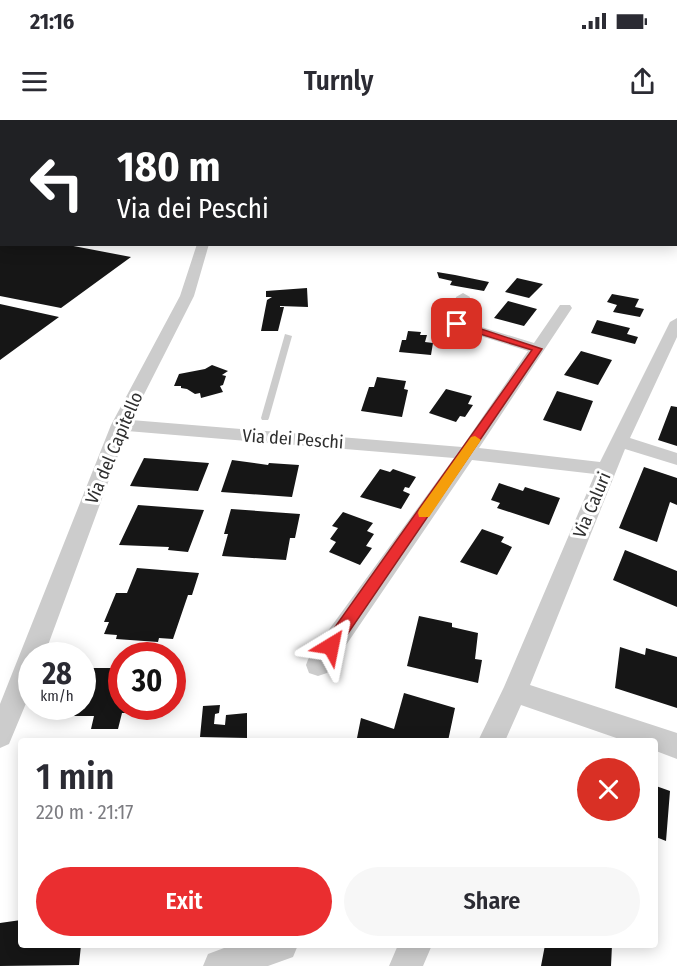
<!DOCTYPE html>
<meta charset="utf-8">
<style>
:root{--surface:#fff;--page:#f7f7f7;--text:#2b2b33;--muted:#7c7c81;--accent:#ea2e30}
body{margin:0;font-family:"Fira Sans Condensed",sans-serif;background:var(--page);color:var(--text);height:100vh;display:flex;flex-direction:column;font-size:22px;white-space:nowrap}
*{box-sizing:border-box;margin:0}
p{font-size:20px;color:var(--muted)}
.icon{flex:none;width:33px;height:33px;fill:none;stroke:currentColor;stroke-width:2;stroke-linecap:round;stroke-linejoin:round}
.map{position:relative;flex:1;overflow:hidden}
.sheet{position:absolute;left:18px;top:618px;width:640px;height:210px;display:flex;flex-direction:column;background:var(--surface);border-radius:6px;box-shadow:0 3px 15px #0003}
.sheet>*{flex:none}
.top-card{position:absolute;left:0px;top:0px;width:678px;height:126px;box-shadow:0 3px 15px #0003;background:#202124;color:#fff;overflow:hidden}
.speed{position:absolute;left:18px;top:522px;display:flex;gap:12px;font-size:30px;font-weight:700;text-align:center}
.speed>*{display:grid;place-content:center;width:78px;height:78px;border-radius:50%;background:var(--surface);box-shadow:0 3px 15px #0003;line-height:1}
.speed small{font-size:15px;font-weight:400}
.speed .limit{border:9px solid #d22;background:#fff;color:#111}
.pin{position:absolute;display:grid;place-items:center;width:51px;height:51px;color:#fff;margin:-26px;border-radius:12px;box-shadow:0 3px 9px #0006}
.me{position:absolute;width:66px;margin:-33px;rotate:35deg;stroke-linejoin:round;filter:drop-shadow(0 0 4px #0008)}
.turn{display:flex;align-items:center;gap:21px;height:126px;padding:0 18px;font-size:27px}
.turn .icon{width:78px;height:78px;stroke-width:2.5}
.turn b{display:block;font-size:42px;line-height:51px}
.round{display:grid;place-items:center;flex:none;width:63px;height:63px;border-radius:32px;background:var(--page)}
.head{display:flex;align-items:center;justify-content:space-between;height:102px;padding:0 18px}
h1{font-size:36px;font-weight:600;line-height:45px}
.primary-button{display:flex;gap:12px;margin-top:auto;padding:12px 18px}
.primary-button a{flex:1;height:69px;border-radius:36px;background:var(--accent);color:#fff;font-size:24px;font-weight:600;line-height:69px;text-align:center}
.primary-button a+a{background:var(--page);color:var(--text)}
.status{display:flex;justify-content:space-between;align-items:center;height:42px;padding:0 30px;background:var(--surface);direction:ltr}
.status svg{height:16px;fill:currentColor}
header{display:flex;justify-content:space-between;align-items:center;height:78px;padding:0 18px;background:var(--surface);font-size:27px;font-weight:600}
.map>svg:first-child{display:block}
.building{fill:#161616}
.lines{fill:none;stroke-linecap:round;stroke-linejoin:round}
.lane{fill:#ccc;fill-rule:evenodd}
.street{fill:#ccc;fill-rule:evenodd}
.secondary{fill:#b9b9b9;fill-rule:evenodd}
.route{fill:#ea2e30;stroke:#981e1f;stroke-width:1.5}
.slow{fill:#f59e0b}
.labels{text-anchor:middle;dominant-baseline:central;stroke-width:6;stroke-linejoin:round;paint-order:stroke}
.street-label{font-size:18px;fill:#2f2f2f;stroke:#fff}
</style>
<div class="status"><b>21:16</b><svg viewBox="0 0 49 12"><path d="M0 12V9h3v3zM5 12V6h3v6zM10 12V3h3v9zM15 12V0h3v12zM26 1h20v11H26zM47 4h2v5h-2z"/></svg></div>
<header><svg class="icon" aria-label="menu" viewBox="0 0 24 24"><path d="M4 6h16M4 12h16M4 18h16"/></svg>Turnly<svg class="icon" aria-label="share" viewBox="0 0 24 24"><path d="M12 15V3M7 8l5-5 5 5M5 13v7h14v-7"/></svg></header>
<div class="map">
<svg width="677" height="846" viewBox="0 0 677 846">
<rect width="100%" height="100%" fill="#fff"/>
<!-- building -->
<path class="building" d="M0 124H63L131 137 61 188 0 176Z
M437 152 455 155 489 162 484 171 450 165 452 161 439 158Z
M517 158 543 164 529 178 505 172Z
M307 168 308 187 280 186V187H284L278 211H261L267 180 272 177H266V171Z
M612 174 639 179 635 187 644 189 640 197 613 192 617 185 607 182Z
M508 181 537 189 524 206 494 198Z
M0 184 59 197 0 240Z
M597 200 630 208 627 214 638 217 635 224 591 213Z
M408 211 421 212 420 215H427L425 222 433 223 431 235 399 232 402 220H406Z
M581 231 612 240 598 265 564 255Z
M212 245 228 251 222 255 226 256 223 265 220 266 223 272 201 278 200 273 195 274 187 269 181 268V266H174L179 254 205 249Z
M377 257 406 261 404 269 408 270 402 297 361 291 369 267H374Z
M446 269 472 276 468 284 473 285 465 297 460 296 456 302 429 293Z
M557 271 593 281 581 311 543 300Z
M671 286 677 287V326L658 320Z
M144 338 209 343 198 371 130 366Z
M232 340 268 345 269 343 299 345 292 377 221 372Z
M644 347 677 358V385L670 382 657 422 619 408Z
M380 349 390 352 393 349 416 357 409 368 405 367 403 371 410 374 401 389 360 377Z
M499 363 523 371 525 367 560 378 549 405 497 388 500 383 491 380Z
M138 385 204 390 188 432 168 430 169 427 119 425Z
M231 389 300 394 295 418H290L286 440 222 436 228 414H224Z
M343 392 373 403 367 411 374 414 366 426 372 428 360 445 329 432 336 422 330 419 338 408 332 406Z
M482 409 504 417 501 422 512 427 497 455 460 442Z
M625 430 677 451V487L613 460Z
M137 448 199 453 192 475H188L173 519 159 518 158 522 116 519 117 515 104 514 109 502H104L116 473H127Z
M419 496 452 503V507L478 513 475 539 482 540 478 563 407 546Z
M620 527 645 535 646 528 677 537V588L615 568Z
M89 548H122V586H131L129 593H122L118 609H91L94 596H74L77 586H82V569Z
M404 573 455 588 448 621H366L357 618 361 598 394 609Z
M220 585 219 593 215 594 214 604 225 605 226 595 247 593V618L200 617 203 586Z
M656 666 670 671 666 721 656 717Z
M21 800V825H81L79 845 0 846V803Z
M545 825H612L611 846H541Z"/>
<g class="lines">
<!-- lane -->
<path class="lane" d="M285 214 292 216 269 298 268 300H262L261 298Z"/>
<!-- street -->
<path class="street" d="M176 0H186L175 2Z
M195 0H204L205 2H196Z
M197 124H209L194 176 131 300 462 327 528 231 452 207 450 204 456 177 463 173 470 177 465 202 534 223 560 185H570L572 188 479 328 600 342 670 202 677 198V217L630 318 677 333V345L625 329 530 565 677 613V639L656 631V621H625L521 585 505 621H478L504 567 595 354 472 340 327 553 318 556 309 553 306 545 309 537 454 338 127 311 44 536H32V569L9 624 0 628V584L111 305 180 176Z
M232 825H298L293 837 268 846H203L208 834Z
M398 825H432L423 846H389Z"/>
<!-- secondary -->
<path class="secondary" d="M319 0H342L318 2Z
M0 32H2V40H0Z"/>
</g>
<!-- route -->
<path class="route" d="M454 202H460L542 229 336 531 331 533 325 531 323 526 325 521 532 230 454 206Z"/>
<!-- slow -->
<path class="slow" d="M475 316 481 320 429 397H419L418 393 419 390 471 317Z"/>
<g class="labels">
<!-- street labels -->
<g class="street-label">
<text transform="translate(293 319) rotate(4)">Via dei Peschi</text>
<text transform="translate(114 328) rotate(-67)">Via del Capitello</text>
<text transform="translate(592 385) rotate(-67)">Via Caluri</text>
</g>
</g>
</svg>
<div class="speed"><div>28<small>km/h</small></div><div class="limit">30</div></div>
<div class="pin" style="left:457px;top:204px;background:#d93025"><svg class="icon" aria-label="arrive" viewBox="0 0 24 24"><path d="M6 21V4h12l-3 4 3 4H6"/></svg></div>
<svg class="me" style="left:331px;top:526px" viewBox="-20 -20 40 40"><path d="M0-17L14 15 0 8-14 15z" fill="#ea2e30" stroke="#fff" stroke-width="4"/></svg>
<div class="top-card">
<div class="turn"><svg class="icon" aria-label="left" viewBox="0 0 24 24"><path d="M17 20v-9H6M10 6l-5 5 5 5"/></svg><div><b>180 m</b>Via dei Peschi</div></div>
</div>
<section class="sheet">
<div class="head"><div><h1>1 min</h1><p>220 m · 21:17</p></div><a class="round" style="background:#d93025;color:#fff"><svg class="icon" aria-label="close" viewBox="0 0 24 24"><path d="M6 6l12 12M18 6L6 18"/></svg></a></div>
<div class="primary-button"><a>Exit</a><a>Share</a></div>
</section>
</div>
